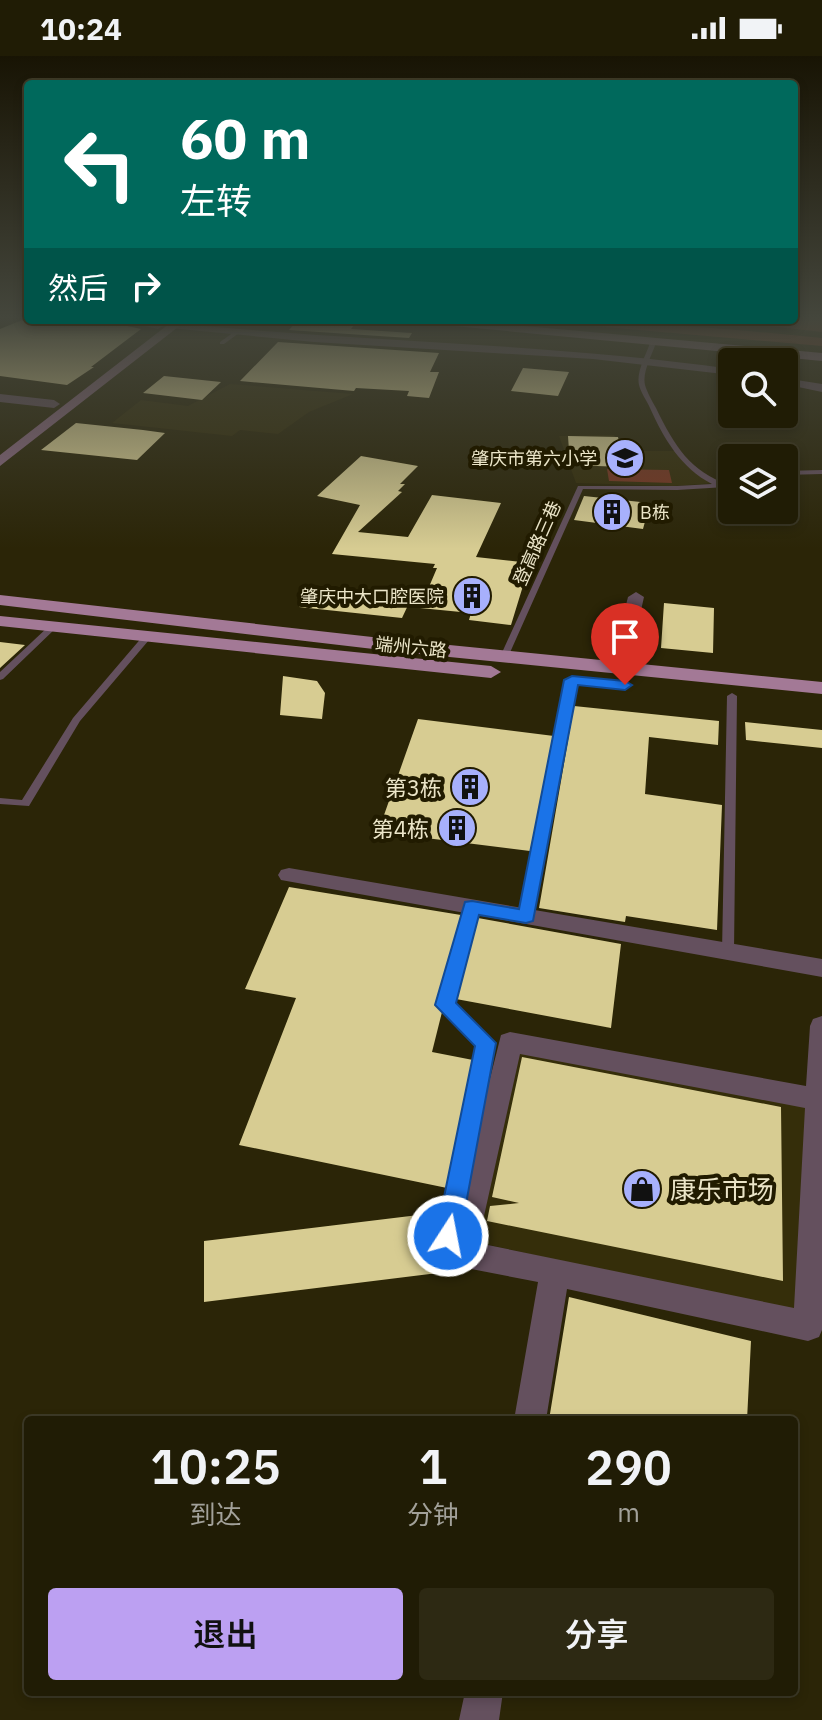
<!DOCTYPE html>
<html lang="zh">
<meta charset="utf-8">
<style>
:root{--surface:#201c05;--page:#2d2913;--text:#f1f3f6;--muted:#a2a19a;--line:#3d3a27;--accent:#bca0f2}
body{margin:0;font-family:"IBM Plex Sans","Noto Sans SC",sans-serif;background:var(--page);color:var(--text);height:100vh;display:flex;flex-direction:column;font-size:30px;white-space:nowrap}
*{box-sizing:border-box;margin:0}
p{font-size:26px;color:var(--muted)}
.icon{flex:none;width:44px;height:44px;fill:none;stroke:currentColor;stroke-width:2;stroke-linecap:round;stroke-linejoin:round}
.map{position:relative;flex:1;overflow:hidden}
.panel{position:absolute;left:24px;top:1360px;width:774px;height:280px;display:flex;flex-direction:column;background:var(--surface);border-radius:8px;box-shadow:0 4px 12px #0003,0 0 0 2px var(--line)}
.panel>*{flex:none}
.top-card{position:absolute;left:24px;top:24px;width:774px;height:244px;border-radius:8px;box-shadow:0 4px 12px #0003,0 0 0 2px var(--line);background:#00695c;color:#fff;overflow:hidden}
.controls{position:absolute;left:718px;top:292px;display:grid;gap:16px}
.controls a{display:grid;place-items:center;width:80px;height:80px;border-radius:8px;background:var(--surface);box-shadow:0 4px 12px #0003,0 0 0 2px var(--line);font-size:40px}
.pin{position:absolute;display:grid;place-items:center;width:68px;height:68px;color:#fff;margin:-82px -34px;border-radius:50% 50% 50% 0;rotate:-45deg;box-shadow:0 0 8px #0007}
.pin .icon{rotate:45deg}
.me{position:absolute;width:88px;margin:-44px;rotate:11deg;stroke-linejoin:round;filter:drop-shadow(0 0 6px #0008)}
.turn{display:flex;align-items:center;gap:28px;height:168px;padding:0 24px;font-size:36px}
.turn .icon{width:104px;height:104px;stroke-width:2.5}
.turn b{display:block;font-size:56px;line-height:68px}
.then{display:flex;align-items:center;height:76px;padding:0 24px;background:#0003;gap:16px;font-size:30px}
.eta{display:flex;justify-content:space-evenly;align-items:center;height:136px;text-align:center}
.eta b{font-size:48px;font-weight:600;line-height:56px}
.button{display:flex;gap:16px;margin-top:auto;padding:16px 24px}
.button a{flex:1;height:92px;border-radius:8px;background:var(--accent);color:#111;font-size:32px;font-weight:600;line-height:92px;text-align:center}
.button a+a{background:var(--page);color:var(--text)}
.status{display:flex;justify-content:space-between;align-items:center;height:56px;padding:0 40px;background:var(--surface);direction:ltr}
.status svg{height:22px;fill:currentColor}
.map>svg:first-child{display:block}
.built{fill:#352e0a}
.green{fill:#783722}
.building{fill:#d7cc92}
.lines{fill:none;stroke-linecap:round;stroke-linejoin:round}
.service{fill:#64505e;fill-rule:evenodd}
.minor{fill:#64505e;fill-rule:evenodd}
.secondary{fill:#88677e;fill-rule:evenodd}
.primary{fill:#a37996;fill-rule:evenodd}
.route{fill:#1a73e8;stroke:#114b97;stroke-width:2}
.labels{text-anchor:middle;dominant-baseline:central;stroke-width:8;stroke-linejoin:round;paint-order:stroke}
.far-poi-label{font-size:18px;fill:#ebe5c8;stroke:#211b00;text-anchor:end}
.far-street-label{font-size:18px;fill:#ebe5c8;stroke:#211b00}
.poi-label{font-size:22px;fill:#ebe5c8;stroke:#211b00;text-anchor:end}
.near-poi-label{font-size:26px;fill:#ebe5c8;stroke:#211b00;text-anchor:start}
</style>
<div class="status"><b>10:24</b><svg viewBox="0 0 49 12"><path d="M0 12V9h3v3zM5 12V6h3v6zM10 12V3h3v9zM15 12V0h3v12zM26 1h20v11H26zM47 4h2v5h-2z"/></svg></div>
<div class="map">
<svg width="822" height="1664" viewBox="0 0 822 1664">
<rect width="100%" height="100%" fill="#2b2507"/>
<!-- built -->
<path class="built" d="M230 328 353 338 309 356 278 378 240 374 232 380 112 367 141 344 188 350Z
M614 379 623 395H678L686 409 698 419 715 427 672 430 576 427 559 380Z
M514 990 787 1043 822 1020 803 1260 468 1184Z"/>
<!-- green -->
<path class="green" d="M794 260H822V276L714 264H794Z
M525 264C627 264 721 272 822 282V290Z
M607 413 669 414 672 427 609 425Z"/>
<!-- building -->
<path class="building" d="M22 264H100L141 273 91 311H94L67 329 0 320V273Z
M296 266 354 269 351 273 412 277 409 282 289 274Z
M278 286 439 297 430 316H439L429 342 407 340 409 335 356 332 354 335 240 325Z
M523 312 569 316 558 340 511 335Z
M164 320 221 326 202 344 143 337Z
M76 367 143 374 165 377 137 404 41 394Z
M568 380 618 381 624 411 570 409Z
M361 400 418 410 400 428H405L398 435 402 436 358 476 408 481 432 439 501 447 476 501 530 507 511 569 469 564 471 557 420 552 437 512H433L435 508 332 498 360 449 317 440Z
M584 440 650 447 643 473 574 464Z
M308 535 410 545 402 562 299 551Z
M664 547 714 552 713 597 661 592Z
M0 586 25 589 0 612Z
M283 620 317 625 325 637 322 663 280 659Z
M574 650 719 665 718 689 649 681 645 738 722 749 717 874 626 860 625 866 539 852Z
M418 663 554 680 530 795 378 776Z
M745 666 822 674V692L746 684Z
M289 831 461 859 436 948 442 956 432 996 473 1004 447 1132 239 1089 296 942 245 933Z
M478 862 621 888 611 972 456 943Z
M522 1001 781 1051 783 1225 487 1165 490 1150 519 1147 492 1141Z
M435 1157 446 1216 204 1246V1185Z
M569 1241 751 1285 747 1364H549Z"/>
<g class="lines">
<!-- service -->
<path class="service" d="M234 276 239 277 224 288H220V286Z
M653 285 656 287C652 299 642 316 645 329 647 336 652 345 656 352 675 391 690 415 729 429L726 431 677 434 583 433 508 601 507 603H501L500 601 578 430H677L712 428C681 412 664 383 650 352 647 345 641 337 639 329 636 316 646 299 650 287Z
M822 414V418L784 419V415Z
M49 570H55L56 572 3 623 0 624V616Z
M146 579 150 582 149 584 80 665 29 750 0 748V742L22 744 73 662 143 580Z
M572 621 576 624 532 860 526 864 520 860 568 624Z
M732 637 737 640 734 895 732 898H724L722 895 727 640Z
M472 847 478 851 451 948 492 987 455 1180 453 1185 448 1187 443 1185 441 1180 479 988 439 949 466 851Z"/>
<!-- minor -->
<path class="minor" d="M117 264H141L163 270 158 273Z
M174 267C360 286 547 287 732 313V319L593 303 314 286 170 272V268Z
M784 322 822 328V336L784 328Z
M0 338 54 344 60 348 54 352 0 346Z
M636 536 644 541 628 612 625 616H613L610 612 628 541Z
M289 812 822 903V921L281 824 278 819 281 814Z
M822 960V1274L819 1281 808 1285 567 1233 546 1364H514L538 1226 461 1211 451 1207 446 1197 501 979 510 976 806 1030 810 970 813 963ZM520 998 805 1052 794 1252 478 1187Z
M465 1636H503L499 1664H459Z"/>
<!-- secondary -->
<path class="secondary" d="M174 264H187L0 410V399Z
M416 264H459L822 297V305L422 267Z"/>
<!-- primary -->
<path class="primary" d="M0 539 399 584 822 626V638L399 596 0 549Z
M0 560 491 610 501 616 491 622 0 570Z"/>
</g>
<!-- sky -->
<linearGradient id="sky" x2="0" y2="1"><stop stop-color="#181404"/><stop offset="0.53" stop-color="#44463c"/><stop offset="1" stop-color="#44463c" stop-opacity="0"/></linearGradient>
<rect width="822" height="493" fill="url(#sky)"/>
<!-- route -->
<path class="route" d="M572 620 625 625 632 629 625 634 578 629 533 865 526 867 479 859 456 947 496 987 460 1180 456 1188 448 1191 439 1188 436 1180 475 990 435 949 465 846 472 845 519 853 564 624Z"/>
<!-- icons -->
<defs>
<symbol id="school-disc" viewBox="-11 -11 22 22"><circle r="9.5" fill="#a7b0fc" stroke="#211b00"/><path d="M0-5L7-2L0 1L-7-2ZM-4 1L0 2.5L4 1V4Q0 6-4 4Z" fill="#111"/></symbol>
<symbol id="building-disc" viewBox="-11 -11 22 22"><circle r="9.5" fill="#a7b0fc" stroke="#211b00"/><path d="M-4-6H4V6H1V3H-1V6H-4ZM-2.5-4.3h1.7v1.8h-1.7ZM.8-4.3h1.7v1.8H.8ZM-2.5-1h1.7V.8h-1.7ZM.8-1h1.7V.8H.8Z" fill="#111"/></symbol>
<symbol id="shop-disc" viewBox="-11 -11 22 22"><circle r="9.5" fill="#a7b0fc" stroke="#211b00"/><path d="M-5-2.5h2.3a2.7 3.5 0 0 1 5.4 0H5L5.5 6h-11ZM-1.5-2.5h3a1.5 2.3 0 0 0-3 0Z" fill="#111"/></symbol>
</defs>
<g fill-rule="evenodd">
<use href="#school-disc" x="603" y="380" width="44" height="44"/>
<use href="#building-disc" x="590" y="434" width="44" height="44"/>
<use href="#building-disc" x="450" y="518" width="44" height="44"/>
<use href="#building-disc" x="448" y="709" width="44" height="44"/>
<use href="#building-disc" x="435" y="750" width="44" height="44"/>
<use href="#shop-disc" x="620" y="1111" width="44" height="44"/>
</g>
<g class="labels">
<!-- far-poi labels -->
<g class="far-poi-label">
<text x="597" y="402">肇庆市第六小学</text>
<text x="640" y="456" text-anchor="start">B栋</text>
<text x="444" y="540">肇庆中大口腔医院</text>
</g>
<!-- far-street labels -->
<g class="far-street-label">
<text transform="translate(537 487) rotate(-66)">登高路三巷</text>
<text transform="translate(411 591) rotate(6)">端州六路</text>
</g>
<!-- poi labels -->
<g class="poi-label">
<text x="442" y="731">第3栋</text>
<text x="429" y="772">第4栋</text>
</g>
<!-- near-poi labels -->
<g class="near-poi-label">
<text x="670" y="1133">康乐市场</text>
</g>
</g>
</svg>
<div class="controls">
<a><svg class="icon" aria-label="search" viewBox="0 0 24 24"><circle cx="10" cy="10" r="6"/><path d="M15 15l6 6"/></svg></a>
<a><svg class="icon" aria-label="layers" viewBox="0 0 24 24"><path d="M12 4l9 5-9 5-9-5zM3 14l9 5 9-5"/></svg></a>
</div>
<div class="pin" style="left:625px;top:629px;background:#d93025"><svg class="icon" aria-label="arrive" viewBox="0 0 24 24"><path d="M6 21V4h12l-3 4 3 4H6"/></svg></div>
<svg class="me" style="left:448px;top:1180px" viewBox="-20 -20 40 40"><circle r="17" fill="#1a73e8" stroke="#fff" stroke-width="3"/><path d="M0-11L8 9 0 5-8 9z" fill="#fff"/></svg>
<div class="top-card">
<div class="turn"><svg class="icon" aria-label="left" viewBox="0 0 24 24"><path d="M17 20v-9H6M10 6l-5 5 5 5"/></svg><div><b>60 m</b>左转</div></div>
<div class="then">然后<svg class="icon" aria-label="right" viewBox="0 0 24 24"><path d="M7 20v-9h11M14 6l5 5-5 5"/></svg></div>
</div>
<section class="panel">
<div class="eta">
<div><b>10:25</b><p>到达</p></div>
<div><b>1</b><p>分钟</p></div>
<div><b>290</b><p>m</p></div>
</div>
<div class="button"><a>退出</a><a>分享</a></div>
</section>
</div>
